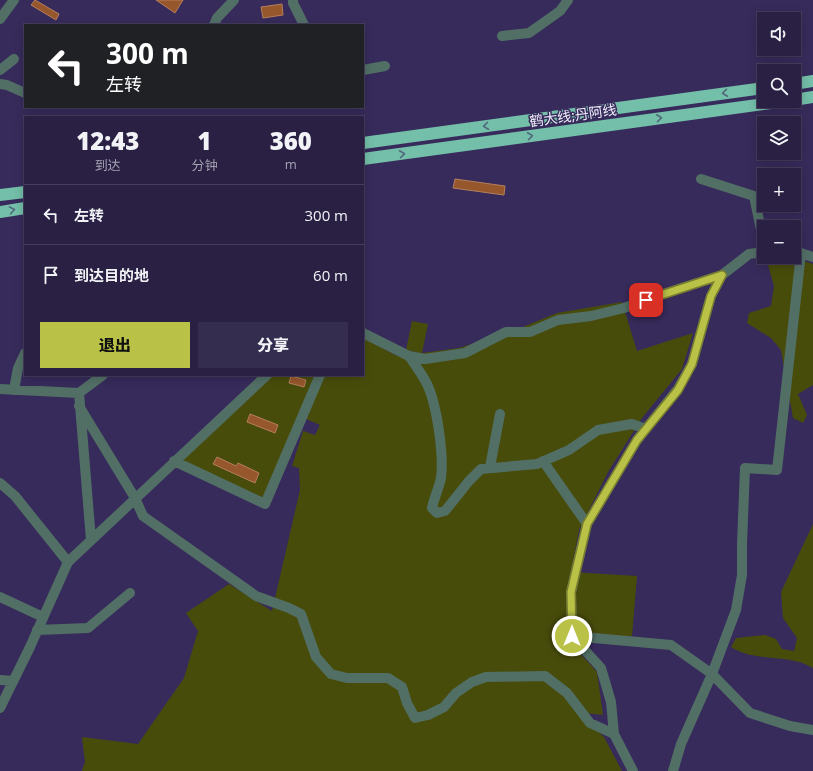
<!DOCTYPE html>
<html lang="zh">
<meta charset="utf-8">
<style>
:root{--surface:#292044;--page:#352d4f;--text:#f1f3f6;--muted:#a5a3b2;--line:#453e5d;--accent:#b9c146}
body{margin:0;font-family:"Open Sans","Noto Sans SC",sans-serif;background:var(--page);color:var(--text);height:100vh;display:flex;flex-direction:column;font-size:15px;white-space:nowrap}
*{box-sizing:border-box;margin:0}
p{font-size:13px;color:var(--muted)}
.icon{flex:none;width:22px;height:22px;fill:none;stroke:currentColor;stroke-width:2;stroke-linecap:round;stroke-linejoin:round}
.map{position:relative;flex:1;overflow:hidden}
.side{position:absolute;left:24px;top:116px;width:340px;height:260px;display:flex;flex-direction:column;background:var(--surface);border-radius:0px;box-shadow:0 2px 10px #0003,0 0 0 1px var(--line)}
.side>*{flex:none}
.banner{position:absolute;left:24px;top:24px;width:340px;height:84px;border-radius:0px;box-shadow:0 2px 10px #0003,0 0 0 1px var(--line);background:#202124;color:#fff;overflow:hidden}
.controls{position:absolute;left:757px;top:12px;display:grid;gap:8px}
.controls a{display:grid;place-items:center;width:44px;height:44px;border-radius:0px;background:var(--surface);box-shadow:0 2px 10px #0003,0 0 0 1px var(--line);font-size:20px}
.pin{position:absolute;display:grid;place-items:center;width:34px;height:34px;color:#fff;margin:-17px;border-radius:8px;box-shadow:0 2px 6px #0006}
.me{position:absolute;width:44px;margin:-22px;rotate:0deg;stroke-linejoin:round;filter:drop-shadow(0 0 3px #0008)}
.turn{display:flex;align-items:center;gap:14px;height:84px;padding:0 16px;font-size:18px}
.turn .icon{width:52px;height:52px;stroke-width:2.5}
.turn b{display:block;font-size:28px;line-height:34px}
.eta{display:flex;justify-content:space-evenly;align-items:center;height:68px;text-align:center}
.eta b{font-size:24px;font-weight:800;line-height:28px}
.button{display:flex;gap:8px;margin-top:auto;padding:8px 16px}
.button a{flex:1;height:46px;border-radius:0px;background:var(--accent);color:#111;font-size:16px;font-weight:800;line-height:46px;text-align:center}
.button a+a{background:var(--page);color:var(--text)}
ul{padding:0;list-style:none}
li{display:flex;align-items:center;gap:12px;height:60px;padding:0 16px;border-top:1px solid var(--line)}
li div{flex:1}
li b{display:block;font-size:15px}
li em{font-style:normal}
.map>svg:first-child{display:block}
.green{fill:#484c0b}
.building{fill:#97572c;stroke:#b57f5d}
.lines{fill:none;stroke-linecap:round;stroke-linejoin:round}
.minor{stroke:#526f66;stroke-width:10}
.highway{stroke:#74bfa9;stroke-width:12}
.oneway{stroke:#4f667a}
.route-casing{stroke:#787d2e;stroke-width:10}
.route{stroke:#b9c146;stroke-width:7}
.labels{text-anchor:middle;dominant-baseline:central;stroke-width:3;stroke-linejoin:round;paint-order:stroke}
.street-label{font-size:14px;fill:#efeefa;stroke:#372b5b}
</style>
<div class="map">
<svg width="813" height="771" viewBox="0 0 813 771">
<rect width="100%" height="100%" fill="#372b5b"/>
<!-- green -->
<path class="green" d="M785 257H791L813 264V385L798 394 807 415 803 423 793 418 781 350 771 338 747 323 749 313 771 306 774 286 768 265Z
M622 302 637 351 693 333 682 369 642 418 608 472 579 530 571 572 637 576 632 636 567 639 597 672 603 715 576 712 604 737 622 771H82L85 762 82 737 138 744 184 678 198 631 186 613 229 584 272 611 300 490 299 468 292 466 303 431 315 435 320 425 306 419 324 375H363V338L397 356 419 353 406 350 412 321 428 324 422 353 459 348 523 327 557 313Z
M273 375H317L264 501 179 460Z
M813 524V668C789 653 756 663 731 647L736 638 765 635 776 639 782 649 794 651 797 638 783 618 781 592Z"/>
<!-- building -->
<path class="building" d="M35 0 59 14 56 20 31 5Z
M156 0H183L175 13Z
M282 4 283 15 263 18 261 7Z
M455 179 505 186 504 195 453 188Z
M291 376 306 380 304 387 289 383Z
M250 414 278 425 275 433 247 422Z
M217 457 236 466 238 463 259 473 255 483 213 464Z"/>
<g class="lines">
<!-- minor -->
<path class="minor" d="M293 0V3L304 25
M0 19 14 0
M214 25 217 18 234 0
M502 36 529 33 560 11 568 0
M0 70 14 59
M363 70 385 66
M0 84 7 85 25 93
M701 179 754 196 764 244
M794 251 813 257
M363 333 409 356 425 359 465 353 506 332H530L558 320 591 316 624 308 657 296 722 275
M409 356C415 365 422 374 427 384 437 405 444 455 441 478 439 488 434 498 432 508L437 513 445 511 469 481 481 469 537 464 569 450 598 430 632 424 646 429
M0 389 79 393 103 375
M14 390 18 368 25 353
M79 393 91 540
M79 406 135 498 143 516 256 596 289 608 301 614 316 657 331 674 347 678H388L402 687 407 703 415 718 428 715 444 707 456 693 472 682 486 677 545 676 567 693 590 723 614 734 611 702 601 668 572 636 671 645 712 674 750 713 790 726 813 730
M174 461 265 504 320 375
M543 461 587 524
M490 467 500 414
M0 483 15 496 68 562
M0 597 43 617
M37 630 88 628 130 593
M572 636 571 592 587 524 637 440 678 389 692 364 711 296 722 275 749 254 764 252
M0 680 13 681
M0 708 30 647 68 562 267 375
M614 734 633 771
M673 771 681 744 712 674 736 610 742 575V544L745 468 777 470 801 253"/>
<!-- highway -->
<path class="highway" d="M794 84 813 81
M794 100 813 97
M363 143 764 88
M363 159 786 101
M0 195 25 192
M0 212 25 208"/>
</g>
<!-- one-way arrows -->
<defs><path id="oneway-chevron" d="M-2-3.5L2.5 0L-2 3.5" fill="none" stroke-width="1.6" stroke-linecap="round" stroke-linejoin="round"/></defs>
<g class="oneway">
<use href="#oneway-chevron" transform="translate(725 93) rotate(172)"/>
<use href="#oneway-chevron" transform="translate(659 118) rotate(-8)"/>
<use href="#oneway-chevron" transform="translate(486 126) rotate(172)"/>
<use href="#oneway-chevron" transform="translate(530 136) rotate(-8)"/>
<use href="#oneway-chevron" transform="translate(402 154) rotate(-8)"/>
<use href="#oneway-chevron" transform="translate(12 210) rotate(-10)"/>
</g>
<g class="lines">
<defs>
<path id="route" d="M572 636 571 592 587 524 637 440 678 390 692 364 711 296 722 275 646 300"/>
</defs>
<!-- route casing -->
<use href="#route" class="route-casing"/>
<!-- route -->
<use href="#route" class="route"/>
</g>
<g class="labels">
<!-- street labels -->
<g class="street-label">
<text transform="translate(573 115) rotate(-8)">鹤大线;丹阿线</text>
</g>
</g>
</svg>
<div class="controls">
<a><svg class="icon" aria-label="sound" viewBox="0 0 24 24"><path d="M4 9h4l5-4v14l-5-4H4zM17 9q2 3 0 6"/></svg></a>
<a><svg class="icon" aria-label="search" viewBox="0 0 24 24"><circle cx="10" cy="10" r="6"/><path d="M15 15l6 6"/></svg></a>
<a><svg class="icon" aria-label="layers" viewBox="0 0 24 24"><path d="M12 4l9 5-9 5-9-5zM3 14l9 5 9-5"/></svg></a>
<a>+</a>
<a>−</a>
</div>
<div class="pin" style="left:646px;top:300px;background:#d93025"><svg class="icon" aria-label="arrive" viewBox="0 0 24 24"><path d="M6 21V4h12l-3 4 3 4H6"/></svg></div>
<svg class="me" style="left:572px;top:636px" viewBox="-20 -20 40 40"><circle r="17" fill="#b9c146" stroke="#fff" stroke-width="3"/><path d="M0-11L8 9 0 5-8 9z" fill="#fff"/></svg>
<div class="banner">
<div class="turn"><svg class="icon" aria-label="left" viewBox="0 0 24 24"><path d="M17 20v-9H6M10 6l-5 5 5 5"/></svg><div><b>300 m</b>左转</div></div>
</div>
<section class="side">
<div class="eta">
<div><b>12:43</b><p>到达</p></div>
<div><b>1</b><p>分钟</p></div>
<div><b>360</b><p>m</p></div>
</div>
<ul>
<li><svg class="icon" aria-label="left" viewBox="0 0 24 24"><path d="M17 20v-9H6M10 6l-5 5 5 5"/></svg><div><b>左转</b></div><em>300 m</em></li>
<li><svg class="icon" aria-label="arrive" viewBox="0 0 24 24"><path d="M6 21V4h12l-3 4 3 4H6"/></svg><div><b>到达目的地</b></div><em>60 m</em></li>
</ul>
<div class="button"><a>退出</a><a>分享</a></div>
</section>
</div>
